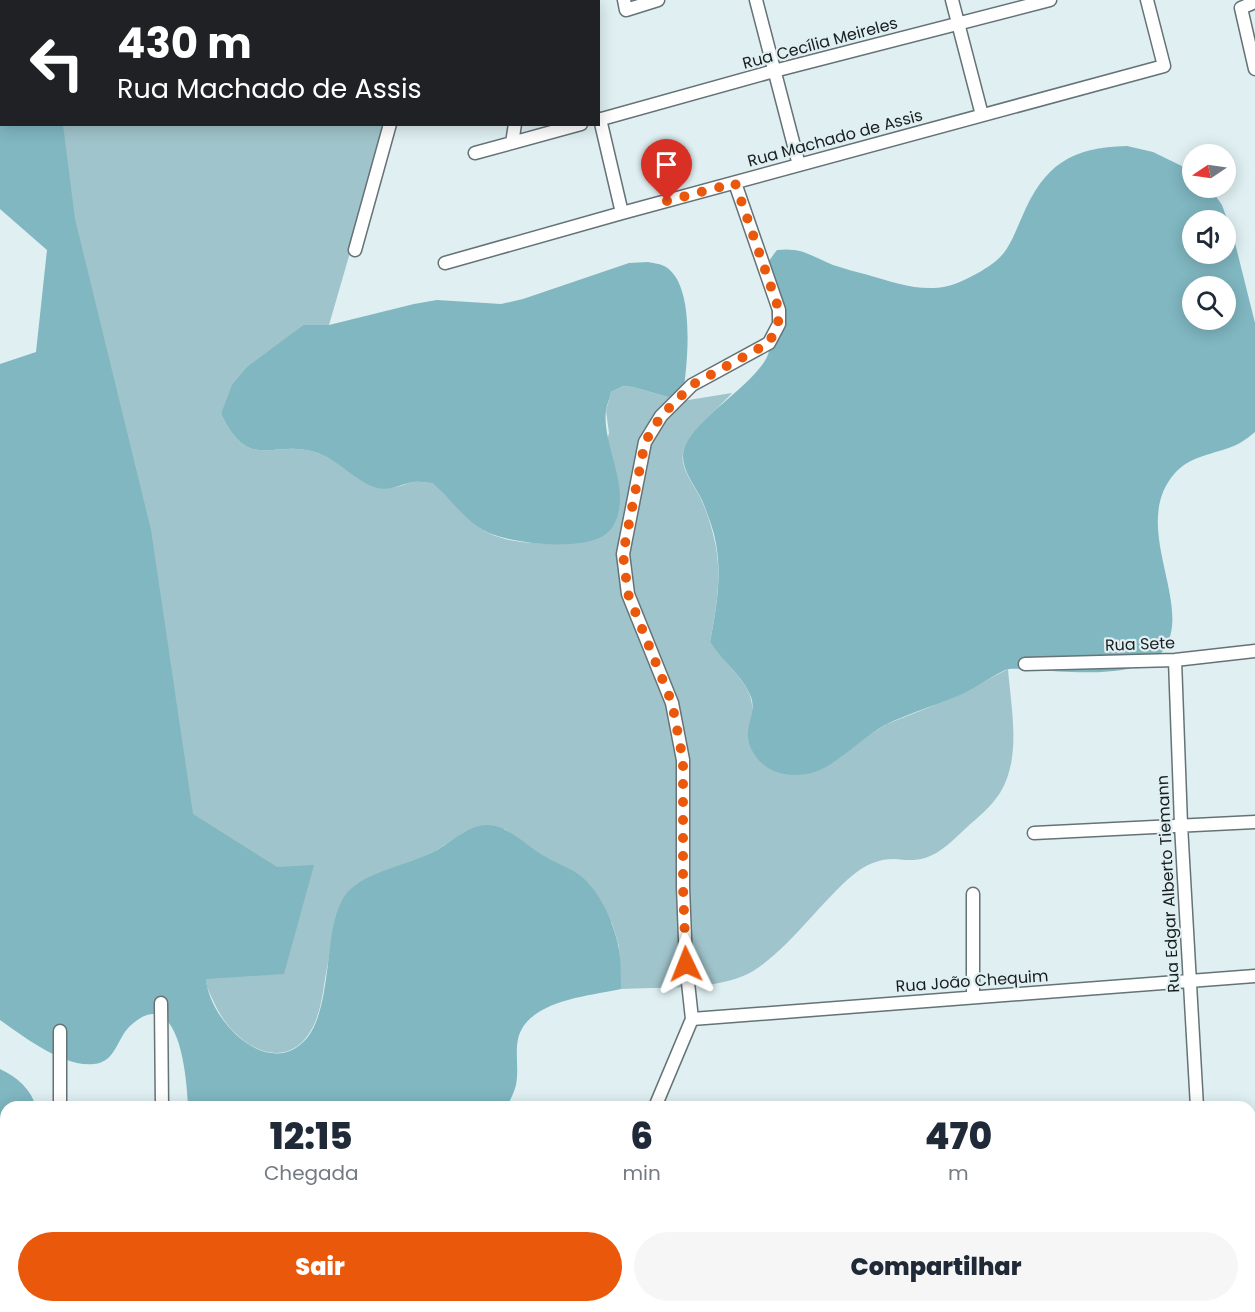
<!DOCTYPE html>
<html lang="pt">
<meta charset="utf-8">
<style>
:root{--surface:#fff;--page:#f6f6f7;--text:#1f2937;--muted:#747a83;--accent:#ea580c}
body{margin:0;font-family:Poppins,sans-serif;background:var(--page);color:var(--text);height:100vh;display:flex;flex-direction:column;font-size:22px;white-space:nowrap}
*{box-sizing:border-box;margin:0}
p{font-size:20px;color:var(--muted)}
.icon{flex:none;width:33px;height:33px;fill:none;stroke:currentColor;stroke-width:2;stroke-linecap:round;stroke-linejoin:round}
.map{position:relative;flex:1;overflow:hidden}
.drawer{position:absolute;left:0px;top:1101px;width:1256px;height:212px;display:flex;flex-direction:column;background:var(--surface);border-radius:18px 18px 0 0;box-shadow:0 3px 15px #0003}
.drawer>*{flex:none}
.banner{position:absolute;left:0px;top:0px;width:600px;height:126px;box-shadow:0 3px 15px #0003;background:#202124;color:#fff;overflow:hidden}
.needle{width:39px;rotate:257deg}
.controls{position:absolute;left:1182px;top:144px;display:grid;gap:12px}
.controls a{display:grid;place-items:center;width:54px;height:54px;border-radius:50%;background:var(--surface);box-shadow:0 3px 15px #0003;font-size:30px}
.pin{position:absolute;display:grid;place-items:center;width:51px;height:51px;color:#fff;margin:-62px -26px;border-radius:50% 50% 50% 0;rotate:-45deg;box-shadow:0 0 6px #0007}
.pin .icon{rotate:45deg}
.me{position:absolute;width:66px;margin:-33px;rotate:358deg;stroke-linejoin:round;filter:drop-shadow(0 0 4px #0008)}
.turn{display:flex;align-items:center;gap:21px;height:126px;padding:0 18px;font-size:27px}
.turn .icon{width:78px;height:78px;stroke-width:2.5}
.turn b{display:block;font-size:42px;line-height:51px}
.eta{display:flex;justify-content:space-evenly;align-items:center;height:102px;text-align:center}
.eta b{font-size:36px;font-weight:800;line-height:42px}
.primary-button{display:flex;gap:12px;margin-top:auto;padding:12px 18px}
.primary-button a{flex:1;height:69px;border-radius:36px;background:var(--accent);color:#fff;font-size:24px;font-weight:800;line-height:69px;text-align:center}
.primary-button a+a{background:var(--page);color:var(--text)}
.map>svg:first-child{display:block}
.green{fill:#a0c4cb}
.forest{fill:#80b7c1;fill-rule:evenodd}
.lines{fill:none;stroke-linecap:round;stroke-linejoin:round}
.street-casing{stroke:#657376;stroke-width:15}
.street{stroke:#fff;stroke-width:12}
.route{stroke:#ea580c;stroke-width:10;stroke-dasharray:0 18}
.labels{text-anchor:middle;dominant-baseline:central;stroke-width:4.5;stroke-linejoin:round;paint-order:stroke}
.street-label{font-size:16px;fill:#181e1f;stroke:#dfeff2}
</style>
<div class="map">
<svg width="1255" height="1312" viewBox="0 0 1255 1312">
<rect width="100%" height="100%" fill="#dfeff2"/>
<!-- green -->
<path class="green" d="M56 0H423L56 2Z
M55 125H387L329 325H303L247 368 221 414C251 475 272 437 318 453 337 459 353 479 369 484 376 487 389 489 396 487 402 486 408 483 414 482 420 481 426 483 432 483 449 497 462 515 480 528 508 547 548 543 580 543L609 433 606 411 611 392 623 386 633 387 682 401 732 393C719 408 687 434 683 453 680 469 695 486 701 499 706 510 710 522 713 534 723 570 717 606 710 642 722 661 751 683 752 705 753 715 749 727 748 738L867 736 887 724 955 697 1008 669C1011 709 1022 757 1000 793 991 807 977 818 965 829 953 840 941 853 925 858 915 861 905 860 894 859 878 859 865 865 853 875 819 903 781 960 743 976 710 990 657 987 621 989L619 946 612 923 536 852 505 829 466 831 435 851 409 864 336 915C332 937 329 958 325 979 323 993 321 1007 316 1020 299 1063 262 1061 233 1031 221 1019 214 1003 207 987Z"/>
<!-- forest -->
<path class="forest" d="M0 0H56L2 2V124L63 125 75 219 151 530 193 814 277 867 314 865 284 974 206 979C209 1020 269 1083 307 1038 329 1011 326 949 336 915 339 906 344 894 352 888 373 870 409 865 435 851 450 843 468 825 487 825 509 825 527 847 546 857 556 863 568 867 578 874 599 889 612 919 618 944 621 958 621 974 621 989 590 996 527 1000 518 1039 515 1054 519 1070 516 1085 514 1093 510 1100 507 1107H188C187 1078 179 980 130 1026 117 1038 116 1062 94 1064 64 1068 23 1036 0 1020V364L36 352 47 250 0 209Z
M1127 146 1153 152 1192 171V188H1210L1222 205 1234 239 1255 323V432C1250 436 1245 440 1240 443 1219 454 1192 454 1175 473 1129 524 1193 603 1165 648 1145 680 1069 672 1036 670 1027 670 1013 667 1005 670 987 679 971 691 953 698 931 707 907 714 885 725 863 737 845 757 822 769 808 776 789 777 774 771 761 766 749 751 748 737 747 724 756 710 751 697 743 676 722 661 710 642 717 606 723 571 714 534 711 523 706 510 702 500 695 486 682 471 683 454 687 421 763 381 769 351 771 341 773 329 772 319 772 302 762 281 767 265 769 260 774 254 777 250 802 247 811 256 833 265 845 269 857 272 868 275 899 284 931 296 962 281 973 276 988 268 997 260 1010 249 1015 232 1022 217 1044 165 1071 147 1127 146ZM1192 220H1226V254H1192ZM1192 286H1226V320H1192Z
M648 262C653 263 661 264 666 267 697 287 687 370 682 401L633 387 623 386 611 392C610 398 607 404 606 410 602 440 625 478 619 509 618 519 612 531 603 536 578 551 508 544 483 530 464 519 449 497 432 483 426 483 420 481 414 482 401 484 391 491 378 488 356 483 340 461 318 453 272 437 251 475 221 414L232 385 247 367 303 325H329L414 304 437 300 501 304 523 299 629 263Z
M0 1069C17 1077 31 1089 36 1107H6V1214L0 1215Z
M178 1307V1306L575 1307V1312H179Z"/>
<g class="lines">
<defs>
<path id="street" d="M624 0 626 10 658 0
M756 0 799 165
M952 0 982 115
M424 2V0
M536 2V0
M1255 2 1241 8 1255 69
M600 119 622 213
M598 120 774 71 1050 0
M512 143 515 124
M475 153 581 124
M355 250 390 124
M445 263 622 213 1164 66 1147 0
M1175 660 1181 825 1197 1107
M1025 664 1175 660 1255 651
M1034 833 1255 822
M973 997V894
M161 1003 162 1107
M692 1019 1255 976
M60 1107V1031
M655 1107 692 1019 686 964 683 887V760L672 703 628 594 623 554 645 442 661 416 692 385 769 343 779 324V310L735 183
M1250 1146 1255 1145
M0 1210 6 1209
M1250 1304 1255 1303
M582 1312V1306
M1138 1312 1219 1306"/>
</defs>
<!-- street casing -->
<use href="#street" class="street-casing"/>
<!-- street -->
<use href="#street" class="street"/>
</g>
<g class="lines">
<!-- route -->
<path class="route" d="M667 201 735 183 779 310 778 324 769 343 692 385 661 416 645 442 623 554 628 594 672 703 683 760V887L686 964"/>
</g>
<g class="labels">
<!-- street labels -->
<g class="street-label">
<text transform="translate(820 43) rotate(-15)">Rua Cecília Meireles</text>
<text transform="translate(835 138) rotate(-15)">Rua Machado de Assis</text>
<text transform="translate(1140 644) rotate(-2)">Rua Sete</text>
<text transform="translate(1168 884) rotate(-93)">Rua Edgar Alberto Tiemann</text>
<text transform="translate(972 981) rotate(-4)">Rua João Chequim</text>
</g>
</g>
</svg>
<div class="controls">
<a><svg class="needle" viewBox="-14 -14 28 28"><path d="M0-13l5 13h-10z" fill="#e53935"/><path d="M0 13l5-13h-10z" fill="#747a83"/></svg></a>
<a><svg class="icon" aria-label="sound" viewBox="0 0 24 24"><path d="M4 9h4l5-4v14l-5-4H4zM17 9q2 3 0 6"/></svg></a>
<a><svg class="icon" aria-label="search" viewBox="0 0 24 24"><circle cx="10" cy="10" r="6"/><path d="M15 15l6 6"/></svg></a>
</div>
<div class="pin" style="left:667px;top:201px;background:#d93025"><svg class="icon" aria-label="arrive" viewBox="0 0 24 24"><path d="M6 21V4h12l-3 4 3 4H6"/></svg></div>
<svg class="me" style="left:686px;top:964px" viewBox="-20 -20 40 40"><path d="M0-17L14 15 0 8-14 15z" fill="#ea580c" stroke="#fff" stroke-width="4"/></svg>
<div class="banner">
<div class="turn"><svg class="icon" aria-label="left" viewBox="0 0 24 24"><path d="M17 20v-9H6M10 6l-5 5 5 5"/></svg><div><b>430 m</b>Rua Machado de Assis</div></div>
</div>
<section class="drawer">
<div class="eta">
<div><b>12:15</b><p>Chegada</p></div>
<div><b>6</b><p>min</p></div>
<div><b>470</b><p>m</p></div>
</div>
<div class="primary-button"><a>Sair</a><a>Compartilhar</a></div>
</section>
</div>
